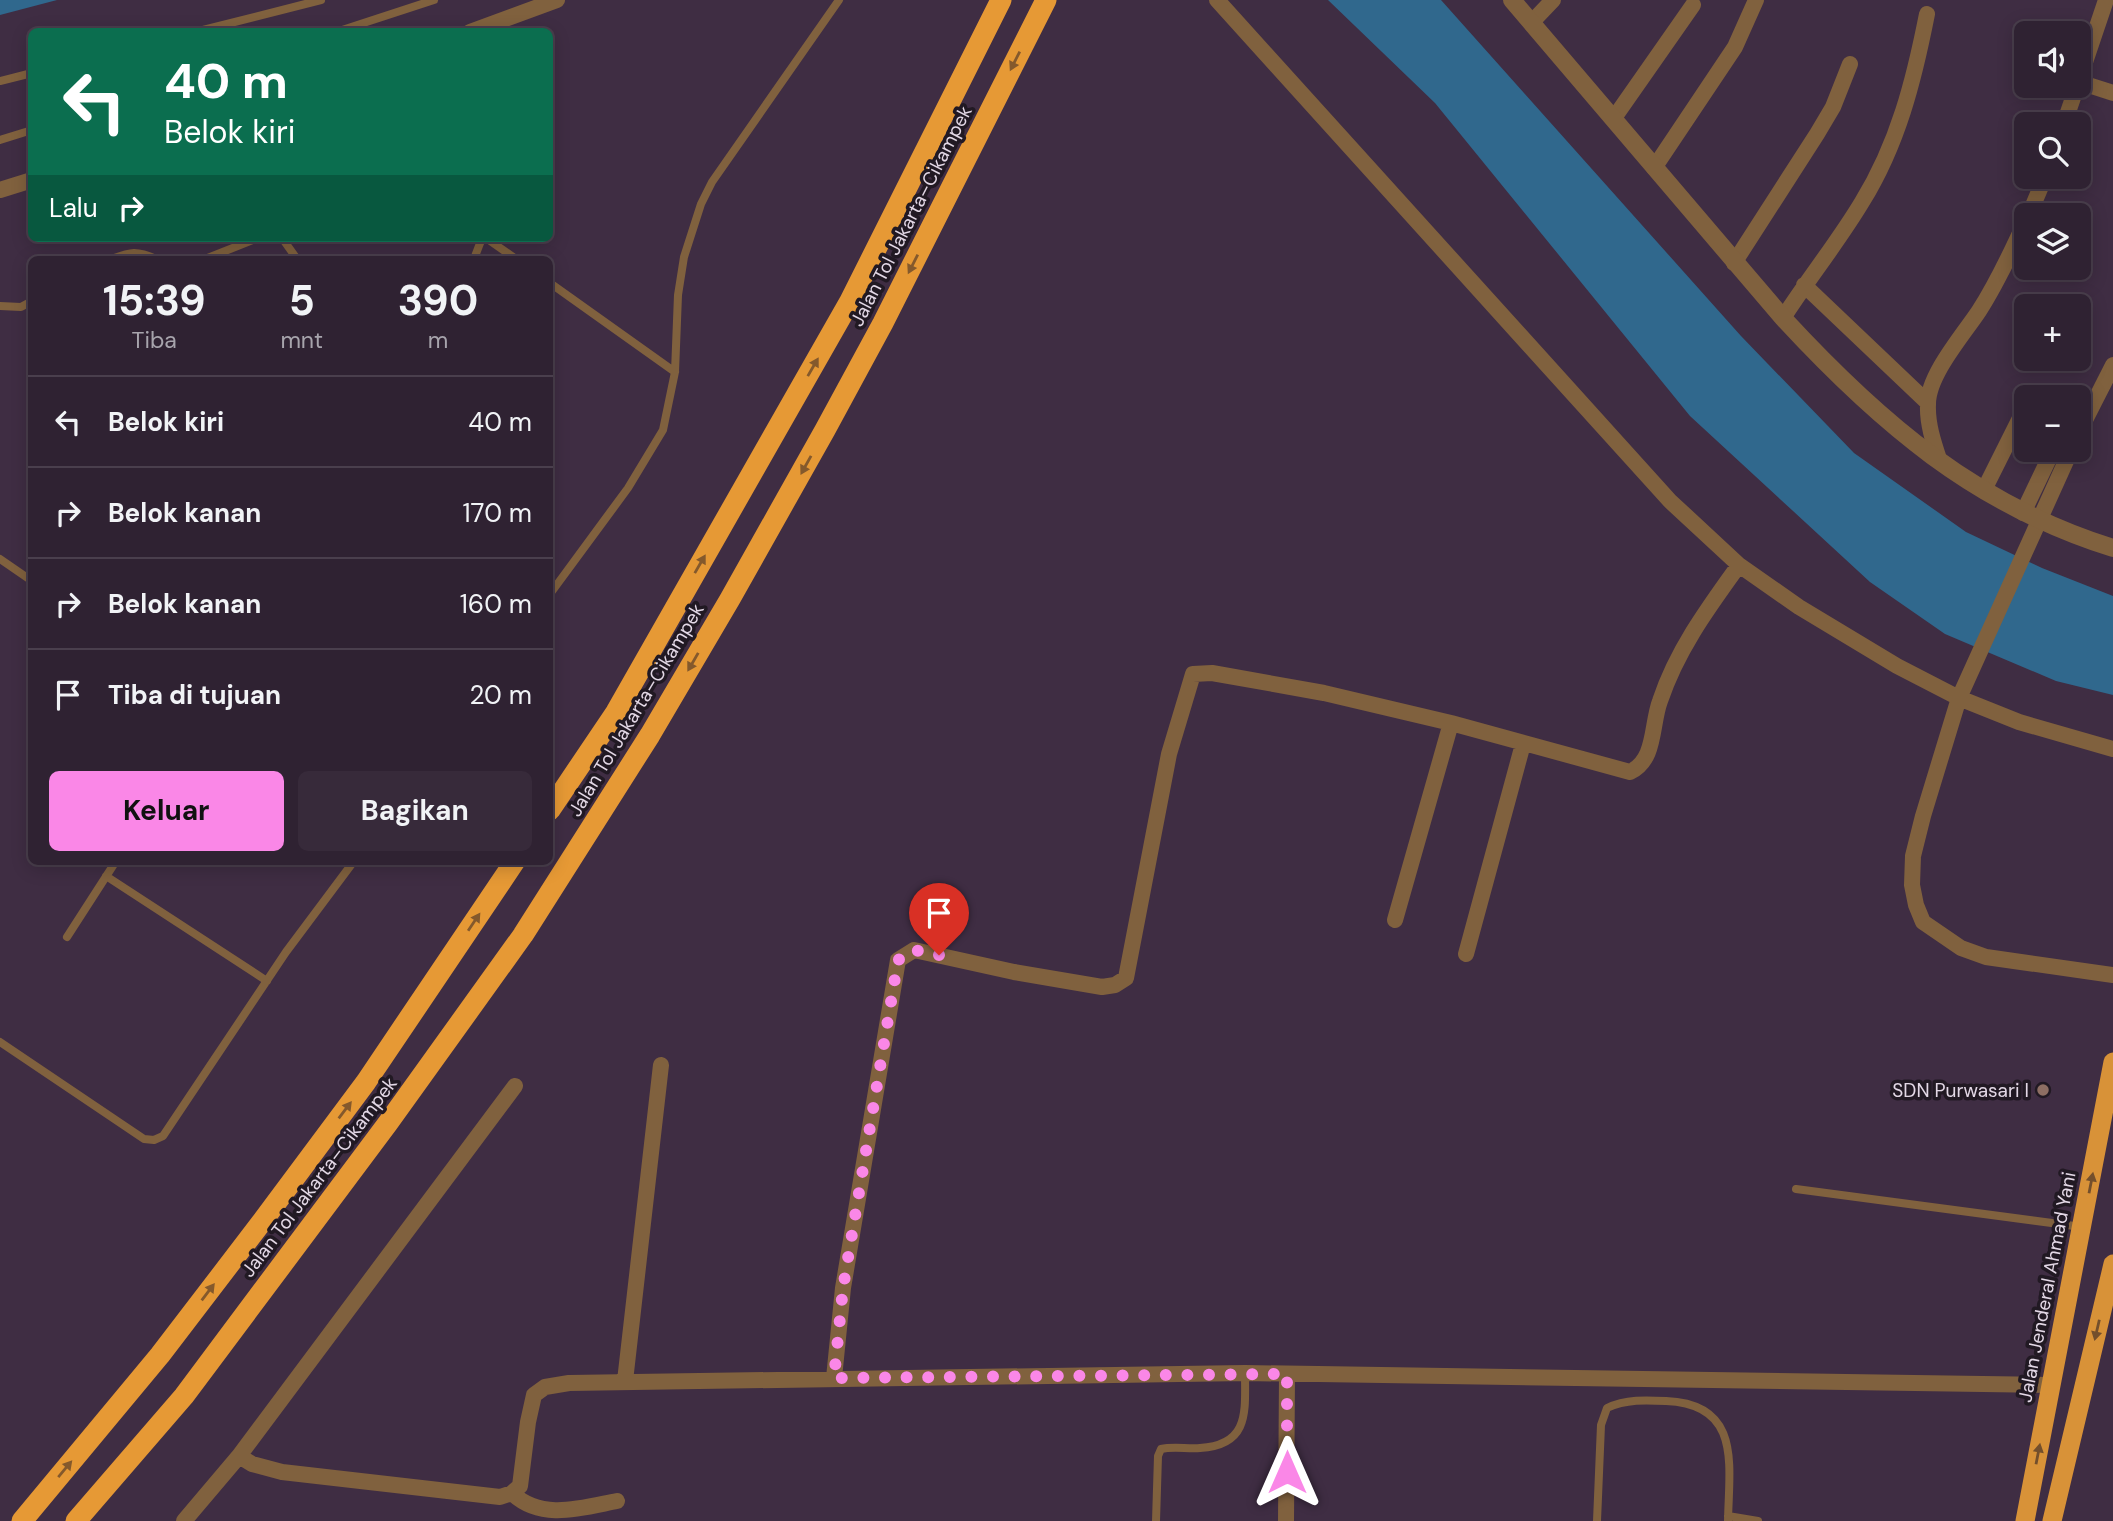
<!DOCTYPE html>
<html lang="id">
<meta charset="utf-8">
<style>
:root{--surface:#2f2232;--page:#372a3a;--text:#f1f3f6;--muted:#a7a4ac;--line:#4a3f4d;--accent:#fa87e7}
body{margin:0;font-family:"DM Sans",sans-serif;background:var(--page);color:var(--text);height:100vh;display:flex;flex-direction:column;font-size:26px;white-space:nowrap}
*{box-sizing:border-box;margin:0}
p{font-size:23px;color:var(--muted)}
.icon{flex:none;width:38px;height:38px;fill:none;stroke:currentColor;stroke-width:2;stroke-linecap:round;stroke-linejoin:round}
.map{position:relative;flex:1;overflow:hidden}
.side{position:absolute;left:28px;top:256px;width:525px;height:609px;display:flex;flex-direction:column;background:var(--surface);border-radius:10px;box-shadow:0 4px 18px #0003,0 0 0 2px var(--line)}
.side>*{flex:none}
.hud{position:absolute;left:28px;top:28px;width:525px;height:214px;border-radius:10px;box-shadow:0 4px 18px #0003,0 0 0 2px var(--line);background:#0b6e4f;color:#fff;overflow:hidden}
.fabs{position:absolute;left:2014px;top:21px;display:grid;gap:14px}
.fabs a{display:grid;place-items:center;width:77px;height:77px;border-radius:10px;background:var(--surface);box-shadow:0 4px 18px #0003,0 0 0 2px var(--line);font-size:35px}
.pin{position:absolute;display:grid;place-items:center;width:60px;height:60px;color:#fff;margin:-72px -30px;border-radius:50% 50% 50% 0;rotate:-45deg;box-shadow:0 0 7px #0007}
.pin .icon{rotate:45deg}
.me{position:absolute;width:77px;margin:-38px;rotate:0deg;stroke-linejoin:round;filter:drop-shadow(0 0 5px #0008)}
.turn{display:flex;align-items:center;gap:24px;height:147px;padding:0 21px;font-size:32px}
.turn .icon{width:91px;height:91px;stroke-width:2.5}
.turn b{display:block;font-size:49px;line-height:60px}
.then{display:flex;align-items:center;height:66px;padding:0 21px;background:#0003;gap:14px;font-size:26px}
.eta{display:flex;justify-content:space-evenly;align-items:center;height:119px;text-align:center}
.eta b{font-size:42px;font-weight:700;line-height:49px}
.action{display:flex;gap:14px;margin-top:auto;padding:14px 21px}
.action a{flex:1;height:80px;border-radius:10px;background:var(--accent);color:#111;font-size:28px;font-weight:700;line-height:80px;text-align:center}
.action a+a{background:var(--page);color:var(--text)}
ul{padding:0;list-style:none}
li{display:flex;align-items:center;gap:21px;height:91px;padding:0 21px;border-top:2px solid var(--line)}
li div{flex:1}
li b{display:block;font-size:26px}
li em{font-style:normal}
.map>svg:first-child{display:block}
.water{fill:#30688d}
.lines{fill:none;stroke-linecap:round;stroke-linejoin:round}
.service{stroke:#80613e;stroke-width:8}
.minor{stroke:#80613e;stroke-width:16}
.tertiary{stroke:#80613e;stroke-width:18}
.trunk{stroke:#d89238;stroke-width:19}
.motorway{stroke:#e69935;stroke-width:21}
.oneway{fill:#84592c}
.oneway2{fill:#734f2c}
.route{stroke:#fa87e7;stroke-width:12;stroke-dasharray:0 21.6}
.education-dot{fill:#8d6e63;stroke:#211923;stroke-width:2.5}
.labels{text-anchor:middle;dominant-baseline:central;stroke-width:7;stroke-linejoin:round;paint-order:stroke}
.street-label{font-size:19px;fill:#e3d8e6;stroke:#211923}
.poi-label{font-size:19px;fill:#e3d8e6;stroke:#211923;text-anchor:end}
</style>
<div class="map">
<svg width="2113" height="1521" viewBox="0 0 2113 1521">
<rect width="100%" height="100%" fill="#3f2d43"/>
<!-- water -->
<path class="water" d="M0 0H57L0 15Z
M1328 0H1441L1741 336 1854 453 1966 532 2042 568 2113 596V695L2056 681 1945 634 1870 582 1690 416 1435 103Z"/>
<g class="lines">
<!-- service -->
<path class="service" d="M195 32 321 0
M336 32 434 0
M0 81 32 73
M0 140 32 130
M282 238 297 259
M486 238 516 259
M111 259C131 252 136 250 156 259
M205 259 258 238
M474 259 482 238
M550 283 675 372
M0 306 21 307 32 301
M0 559 32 581
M550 594 628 488 663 430 675 372 678 295 684 257 701 204 712 182 839 0
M106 876 267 981
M67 937 116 861
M0 1042 144 1139 154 1140 163 1136 286 952 354 861
M1796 1189 2082 1227
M1728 1516 1758 1521
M1156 1521 1158 1456 1161 1449C1173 1446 1187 1449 1200 1448 1250 1445 1245 1411 1245 1373
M1597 1521 1601 1425 1607 1408C1626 1399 1646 1400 1666 1401 1742 1404 1729 1465 1728 1521"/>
<!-- minor -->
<path class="minor" d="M1217 0 1670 501 1739 565 1799 607 1897 666 1959 698 2019 722 2113 749
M1532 22 1553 0
M470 32 557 0
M2079 80 2106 0
M2079 82 2113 93
M1614 118 1693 5
M2064 124 2077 86
M1654 168 1735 47 1756 0
M0 190 32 180
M2029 215 2045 177
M1734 263 1817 134 1833 107 1850 64
M1804 285 1927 402
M1783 318C1808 279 1838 242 1862 202 1898 144 1914 80 1927 14
M2032 397 2040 395 2048 397
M2079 432 2113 365
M2071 450 1959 698 1923 816 1913 856 1912 885 1916 905 1923 922 1961 948 1986 957 2113 975
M1940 462C1934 444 1927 424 1928 404 1928 375 1963 335 1979 311 1997 283 2012 251 2026 220
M1984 490 2026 406
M2023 513 2053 450
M1395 920 1451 723
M1466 954 1523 744
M834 1378 843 1288 898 960 914 950 1014 972 1102 987 1115 985 1126 978 1169 754 1193 674 1212 673 1324 693 1451 723 1630 772C1656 760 1651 725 1660 701 1677 650 1708 608 1739 565
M625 1381 661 1065
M239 1456 515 1086
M512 1493C541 1521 581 1508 617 1501
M184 1521 239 1456 252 1464 282 1472 500 1497 512 1493 520 1486 528 1422 534 1395 545 1387 569 1383 1245 1373 2051 1385
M1286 1521 1287 1374"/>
<!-- tertiary -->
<path class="tertiary" d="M1512 0 1783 318C1879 422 1975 505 2113 548"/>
<!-- trunk -->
<path class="trunk" d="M2025 1521 2113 1062
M2052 1521 2113 1264"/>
<!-- motorway -->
<path class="motorway" d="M550 810 616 712 850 301 1001 0
M22 1521 160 1355 261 1223 366 1082 515 861
M76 1521 184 1396 388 1123 523 935 650 735 730 599 825 430 883 323 1046 0"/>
</g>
<!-- one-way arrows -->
<defs><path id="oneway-solid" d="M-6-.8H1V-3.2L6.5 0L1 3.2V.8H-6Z" transform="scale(1.75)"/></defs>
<g class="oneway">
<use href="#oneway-solid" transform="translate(1015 61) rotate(117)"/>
<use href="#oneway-solid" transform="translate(913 264) rotate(117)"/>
<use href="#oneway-solid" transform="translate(813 367) rotate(-60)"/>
<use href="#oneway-solid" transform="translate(806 465) rotate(119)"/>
<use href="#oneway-solid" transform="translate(700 564) rotate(-60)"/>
<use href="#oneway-solid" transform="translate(693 662) rotate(120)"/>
<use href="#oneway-solid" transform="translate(474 922) rotate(-56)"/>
<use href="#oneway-solid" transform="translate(345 1110) rotate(-53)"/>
<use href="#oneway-solid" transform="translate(208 1292) rotate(-53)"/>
<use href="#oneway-solid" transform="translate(65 1469) rotate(-50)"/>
</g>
<g class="oneway2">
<use href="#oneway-solid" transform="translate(2091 1183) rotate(-79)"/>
<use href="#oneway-solid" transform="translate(2097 1330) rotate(103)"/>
<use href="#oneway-solid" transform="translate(2038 1454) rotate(-79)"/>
</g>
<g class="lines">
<!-- route -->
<path class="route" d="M939 955 914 950 898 960 843 1288 834 1378 1287 1374V1472"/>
</g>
<!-- markers -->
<circle class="education-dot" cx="2043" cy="1090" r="7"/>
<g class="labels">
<!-- street labels -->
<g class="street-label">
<text transform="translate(911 216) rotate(-63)">Jalan Tol Jakarta–Cikampek</text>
<text transform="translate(636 710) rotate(-59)">Jalan Tol Jakarta–Cikampek</text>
<text transform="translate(319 1177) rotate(-53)">Jalan Tol Jakarta–Cikampek</text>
<text transform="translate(2047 1287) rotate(-79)">Jalan Jenderal Ahmad Yani</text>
</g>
<!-- poi labels -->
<g class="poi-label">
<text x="2029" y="1090">SDN Purwasari I</text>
</g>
</g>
</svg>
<div class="fabs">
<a><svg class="icon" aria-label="sound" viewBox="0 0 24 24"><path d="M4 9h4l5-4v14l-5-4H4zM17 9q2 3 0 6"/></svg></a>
<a><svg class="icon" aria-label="search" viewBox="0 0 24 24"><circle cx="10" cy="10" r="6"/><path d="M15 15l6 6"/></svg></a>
<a><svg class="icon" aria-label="layers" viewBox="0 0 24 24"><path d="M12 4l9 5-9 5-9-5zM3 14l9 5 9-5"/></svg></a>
<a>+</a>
<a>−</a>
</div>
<div class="pin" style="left:939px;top:955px;background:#d93025"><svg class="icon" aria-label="arrive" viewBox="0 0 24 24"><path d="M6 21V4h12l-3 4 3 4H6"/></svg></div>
<svg class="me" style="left:1287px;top:1472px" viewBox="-20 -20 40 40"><path d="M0-17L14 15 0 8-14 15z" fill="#fa87e7" stroke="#fff" stroke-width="4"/></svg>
<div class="hud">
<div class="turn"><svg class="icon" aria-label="left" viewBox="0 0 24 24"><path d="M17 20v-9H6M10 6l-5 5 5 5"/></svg><div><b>40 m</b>Belok kiri</div></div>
<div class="then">Lalu<svg class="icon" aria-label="right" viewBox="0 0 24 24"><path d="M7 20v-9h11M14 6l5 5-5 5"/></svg></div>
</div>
<section class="side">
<div class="eta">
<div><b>15:39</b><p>Tiba</p></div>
<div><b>5</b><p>mnt</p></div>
<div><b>390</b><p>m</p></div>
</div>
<ul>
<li><svg class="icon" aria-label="left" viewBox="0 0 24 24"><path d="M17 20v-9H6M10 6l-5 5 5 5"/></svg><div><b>Belok kiri</b></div><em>40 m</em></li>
<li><svg class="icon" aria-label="right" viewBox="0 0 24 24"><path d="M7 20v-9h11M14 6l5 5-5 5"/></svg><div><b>Belok kanan</b></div><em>170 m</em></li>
<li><svg class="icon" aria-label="right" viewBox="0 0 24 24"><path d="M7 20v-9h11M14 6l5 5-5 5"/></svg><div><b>Belok kanan</b></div><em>160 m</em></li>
<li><svg class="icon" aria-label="arrive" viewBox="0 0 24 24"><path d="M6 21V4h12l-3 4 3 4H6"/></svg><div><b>Tiba di tujuan</b></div><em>20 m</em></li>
</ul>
<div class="action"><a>Keluar</a><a>Bagikan</a></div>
</section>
</div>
